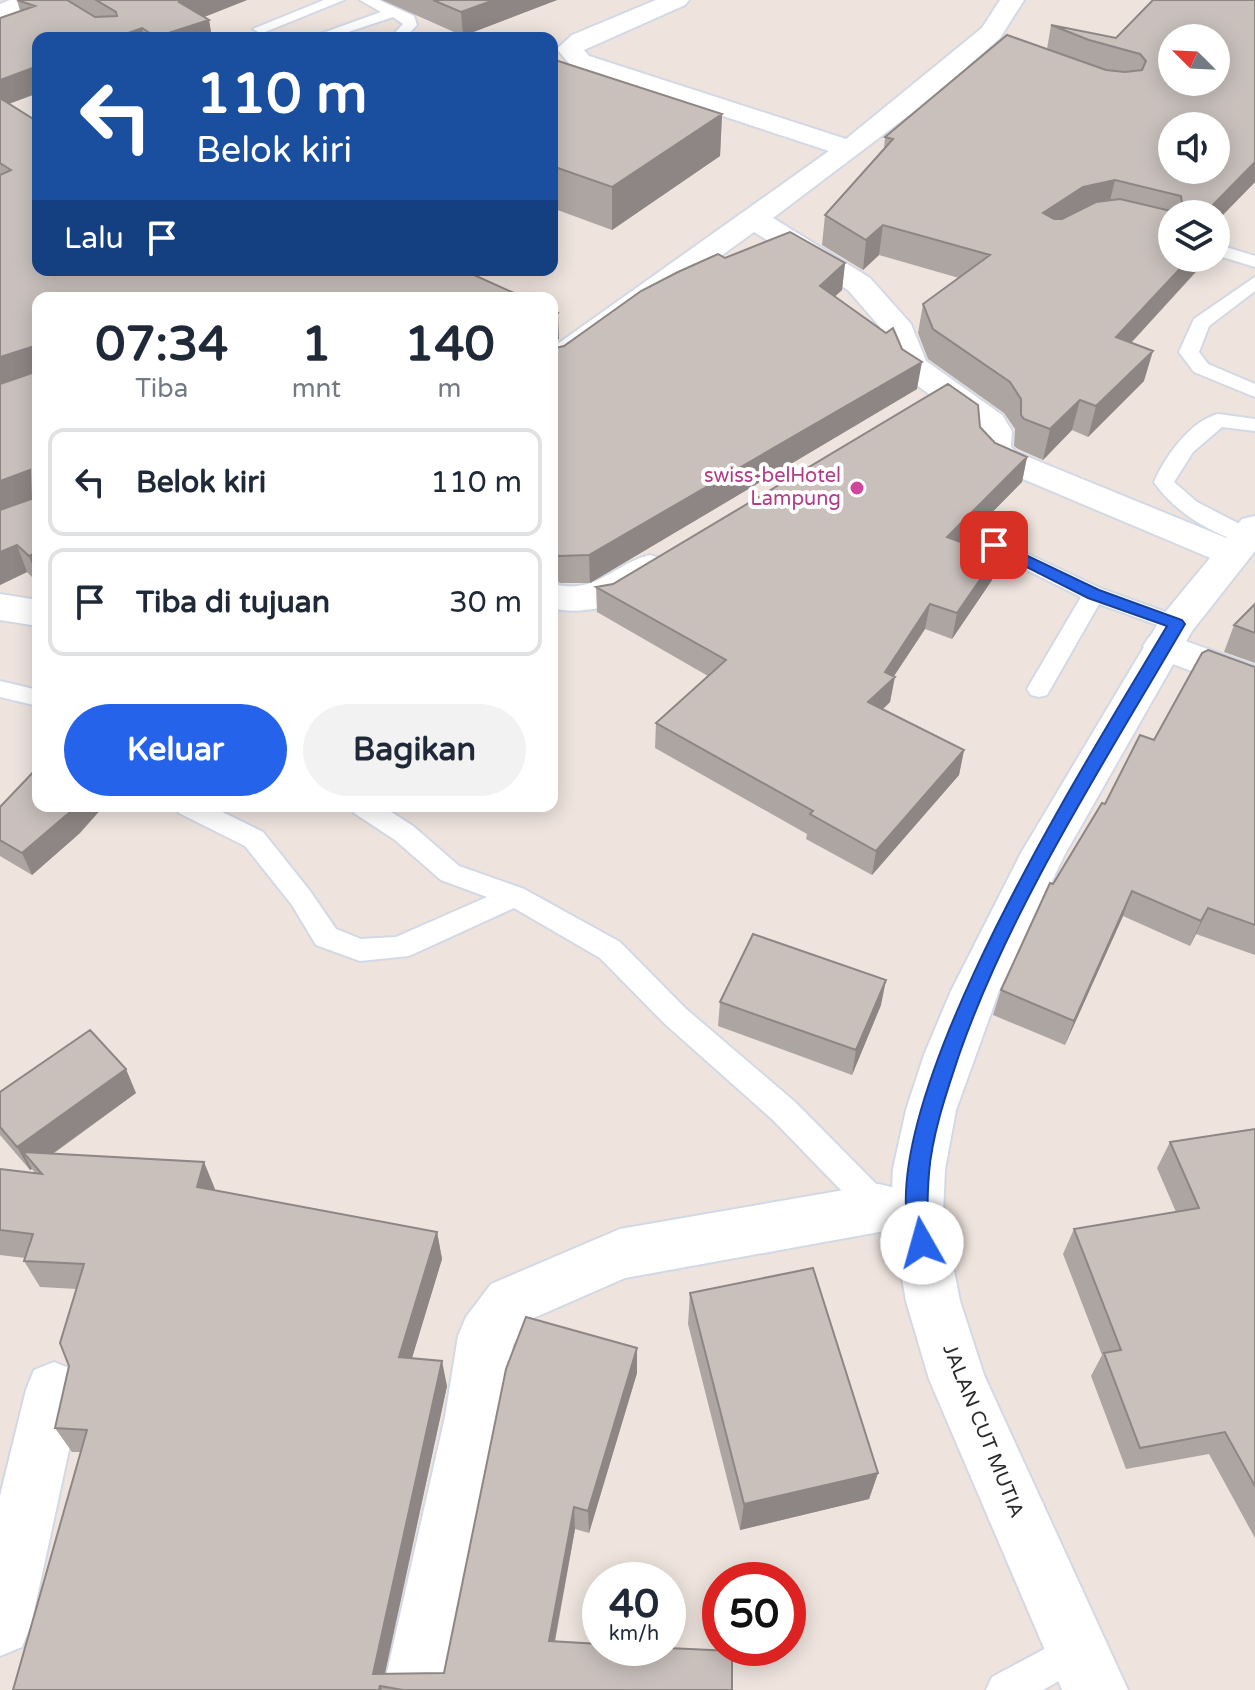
<!DOCTYPE html>
<html lang="id">
<style>
:root{--surface:#fff;--page:#f2f2f3;--text:#1f2937;--muted:#747a83;--line:#e0e1e3;--accent:#2563eb}
body{margin:0;font-family:"Varela Round",sans-serif;background:var(--page);color:var(--text);height:100vh;display:flex;flex-direction:column;font-size:30px;white-space:nowrap}
*{box-sizing:border-box;margin:0}
p{font-size:26px;color:var(--muted)}
.icon{flex:none;width:44px;height:44px;fill:none;stroke:currentColor;stroke-width:2;stroke-linecap:round;stroke-linejoin:round}
.map{position:relative;flex:1;overflow:hidden}
.sheet{position:absolute;left:32px;top:292px;width:526px;height:520px;display:flex;flex-direction:column;background:var(--surface);border-radius:16px;box-shadow:0 4px 20px #0003}
.sheet>*{flex:none}
.hud{position:absolute;left:32px;top:32px;width:526px;height:244px;border-radius:16px;box-shadow:0 4px 20px #0003;background:#1a4fa0;color:#fff;overflow:hidden}
.needle{width:52px;rotate:294deg}
.controls{position:absolute;left:1158px;top:24px;display:grid;gap:16px}
.controls a{display:grid;place-items:center;width:72px;height:72px;border-radius:50%;background:var(--surface);box-shadow:0 4px 20px #0003;font-size:40px}
.speed{position:absolute;left:582px;top:1562px;display:flex;gap:16px;font-size:40px;font-weight:700;text-align:center}
.speed>*{display:grid;place-content:center;width:104px;height:104px;border-radius:50%;background:var(--surface);box-shadow:0 4px 20px #0003;line-height:1}
.speed small{font-size:20px;font-weight:400}
.speed .limit{border:12px solid #d22;background:#fff;color:#111}
.pin{position:absolute;display:grid;place-items:center;width:68px;height:68px;color:#fff;margin:-34px;border-radius:16px;box-shadow:0 4px 12px #0006}
.me{position:absolute;width:88px;margin:-44px;rotate:353deg;stroke-linejoin:round;filter:drop-shadow(0 0 6px #0008)}
.turn{display:flex;align-items:center;gap:28px;height:168px;padding:0 32px;font-size:36px}
.turn .icon{width:104px;height:104px;stroke-width:2.5}
.turn b{display:block;font-size:56px;line-height:68px}
.then{display:flex;align-items:center;height:76px;padding:0 32px;background:#0003;gap:16px;font-size:30px}
.eta{display:flex;justify-content:space-evenly;align-items:center;height:136px;text-align:center}
.eta b{font-size:48px;font-weight:700;line-height:56px}
.button{display:flex;gap:16px;margin-top:auto;padding:16px 32px}
.button a{flex:1;height:92px;border-radius:48px;background:var(--accent);color:#fff;font-size:32px;font-weight:700;line-height:92px;text-align:center}
.button a+a{background:var(--page);color:var(--text)}
ul{padding:0;list-style:none}
li{display:flex;align-items:center;gap:24px;height:108px;margin:0 16px 12px;padding:0 16px;border:4px solid var(--line);border-radius:16px}
li div{flex:1}
li b{display:block;font-size:30px}
li em{font-style:normal}
.map>svg:first-child{display:block}
.lines{fill:none;stroke-linecap:round;stroke-linejoin:round}
.service-casing{stroke:#d2d9e5;stroke-width:4}
.minor-casing{stroke:#d2d9e5;stroke-width:4}
.tertiary-casing{stroke:#d2d9e5;stroke-width:4}
.secondary-casing{stroke:#d2d9e5;stroke-width:4}
.service{fill:#fff;fill-rule:evenodd}
.minor{fill:#fff;fill-rule:evenodd}
.tertiary{fill:#fff;fill-rule:evenodd}
.secondary{fill:#fff;fill-rule:evenodd}
.wall{fill:#ada5a2}
.shaded-wall{fill:#8d8684}
.building{fill:#c9c0bc;stroke:#8d8684;stroke-width:2;fill-rule:evenodd}
.route{fill:#2563eb;stroke:#184099;stroke-width:2}
.hotel-dot{fill:#d1479c;stroke:#fff;stroke-width:3}
.labels{text-anchor:middle;dominant-baseline:central;stroke-width:8;stroke-linejoin:round;paint-order:stroke}
.hotel-label{font-size:20px;fill:#b23c85;stroke:#fff;text-anchor:end}
.street-label{font-size:20px;fill:#2b2b2b;stroke:#fff}
</style>
<div class="map">
<svg width="1255" height="1690" viewBox="0 0 1255 1690">
<rect width="100%" height="100%" fill="#eee3dd"/>
<g class="lines">
<defs>
<path id="service" d="M324 0H344L265 32 260 33 253 29Z
M360 0H379L414 16 417 25 405 38H390L403 24 393 17 330 38H309L381 12Z
M1216 244 1255 256V267L1216 255Z
M1255 277V291L1209 326 1199 352 1208 364 1255 384V397L1194 372 1179 352 1194 319Z
M1218 414 1255 419V431L1222 427 1193 452 1174 482 1197 502 1255 532V542L1248 544C1213 535 1174 512 1154 482 1165 457 1190 421 1218 414Z
M994 538 1102 589 1185 619 1188 624 1185 629 1177 632 1099 604 1047 695 1039 697 1031 695 1027 689 1081 597 986 550 983 545 986 540Z
M0 681 38 690V706L0 697Z
M175 806H210L263 832 310 891 336 929 361 939 396 937 487 897 441 880 395 840 354 813 350 806H382L413 826 459 866 524 889 620 942 685 1008 795 1102 890 1198 895 1208 890 1218 879 1222 868 1218 773 1120 665 1024 600 958 514 908 409 956 360 961 316 945 292 905 245 846 179 813Z
M1076 1632 1089 1638 1095 1651 1089 1664 1043 1690H986L992 1677Z"/>
<path id="minor" d="M656 0H689L685 5 584 50 589 56 846 139 982 28 1000 0H1024L1000 38 933 97 773 218 870 278 911 324 926 361 1002 415 1012 431 1011 447 1016 452 1246 546 1252 554 1246 562 1233 566 1220 562 992 466 977 450 976 428 900 373 880 327 848 290 754 232 563 370 552 373V348L829 151 571 66 557 49 572 35Z
M650 555 663 559 669 567C648 599 587 618 552 608V584C597 595 611 565 650 555Z
M0 594 38 600V626L0 620Z
M1163 633 1255 666V695L1149 655 1143 646 1149 637Z
M879 1184 936 1198 943 1215 936 1232 917 1239 879 1232 625 1278 529 1320 513 1345 503 1417 447 1690H383L445 1417 458 1336 466 1317 491 1284 620 1229Z
M54 1362 74 1370 82 1390 31 1625 22 1647 0 1656V1496L26 1390 34 1370Z"/>
<path id="tertiary" d="M10 0H43L39 5 0 20V4Z"/>
<path id="secondary" d="M1255 516V551L1192 631 1064 856 999 991 956 1110 945 1169 943 1215 960 1301 984 1375 1128 1690H1062L929 1379 906 1301 891 1215 893 1169 906 1110 924 1055 951 991 1021 853 1163 615 1242 519Z"/>
</defs>
<!-- service casing -->
<use href="#service" class="service-casing"/>
<!-- minor casing -->
<use href="#minor" class="minor-casing"/>
<!-- tertiary casing -->
<use href="#tertiary" class="tertiary-casing"/>
<!-- secondary casing -->
<use href="#secondary" class="secondary-casing"/>
<!-- service -->
<use href="#service" class="service"/>
<!-- minor -->
<use href="#minor" class="minor"/>
<!-- tertiary -->
<use href="#tertiary" class="tertiary"/>
<!-- secondary -->
<use href="#secondary" class="secondary"/>
</g>
<!-- wall -->
<path class="wall" d="M17 0 69 1V0H247L204 17 209 20 212 38H38V93L9 104 38 298V583L27 572 0 585V18L20 11Z
M382 0H557L463 36Z
M1255 0V182L1216 222V214H1172L1208 259 1131 343 1144 381 1088 437 1072 430 1043 460 1018 449 1014 446 1015 429 1004 413 928 359 918 333 923 304 959 278 879 255 863 270 822 245 825 215 884 149 885 137 1047 49 1051 25 1116 38Z
M552 59 722 114 720 156 612 230 552 208Z
M725 258 845 263 842 290 835 296 917 389 590 583H560L552 578V349L564 346Z
M980 427 995 443 1027 457 1022 482 962 543 997 555 992 580 952 639 925 629 894 676 890 702 883 709 964 750 959 775 872 875 806 839 807 834 655 748 656 723 708 676 597 612 596 587 613 584Z
M1255 604V663L1224 652 1234 625Z
M1255 667V955L1196 934 1190 946 1123 916 1065 1045 993 1015 1001 990 1053 884 1105 804 1154 740Z
M0 807 80 833 32 875 0 856Z
M720 1002 881 1005 852 1075 718 1026Z
M0 1092 136 1093 53 1154 215 1189 214 1191 437 1232 442 1259 412 1358 447 1386 385 1674 444 1673 637 1373 589 1533 575 1529 555 1642 732 1690H13L81 1452H72L55 1428 69 1366 77 1289 40 1287 24 1261 25 1258 0 1255V1169L35 1173 32 1169 30 1170 0 1135Z
M1255 1129V1538L1209 1454 1126 1469 1091 1376 1102 1355 1063 1254 1074 1229 1176 1212 1157 1168 1170 1142Z
M690 1293 878 1473 869 1499 740 1530 688 1324Z"/>
<!-- shaded-wall -->
<path class="shaded-wall" d="M183 0H247L184 25 179 2Z
M494 0H557L463 36 461 12Z
M209 20 212 38H156V37Z
M142 28 144 38H114Z
M38 66V93L0 107V80Z
M722 114 720 156 612 230V187Z
M1255 162V182L1216 222V214H1204Z
M1115 180 1108 209 1037 242 1043 213 1083 187Z
M883 225 879 255 863 270 866 240Z
M1190 258H1208L1109 367 1116 337Z
M845 263 842 290 818 312 820 286Z
M558 313 559 339 552 345V318Z
M31 347 38 374 0 387V357Z
M1153 351 1144 381 1088 437 1096 406Z
M922 362 917 389 590 583 589 555Z
M1080 400 1072 430 1043 460 1050 429Z
M1027 457 1022 482 942 563 947 537Z
M30 470 38 498 0 511V481Z
M17 545 27 572 0 585V552Z
M38 552V581L29 556Z
M997 555 992 580 952 639 957 613Z
M930 604 925 629 892 679 895 677 890 702 864 727 868 702 885 672Z
M964 750 959 775 872 875 876 851Z
M77 806H104L80 833 32 875 22 853Z
M1132 891 1123 916 1065 1045 1074 1021Z
M1208 908 1196 934 1190 946 1201 921Z
M886 980 881 1005 852 1075 856 1050Z
M126 1069 136 1093 35 1166 23 1152 32 1169 30 1170 17 1147Z
M204 1162 215 1189 208 1215 197 1187Z
M437 1232 442 1259 405 1381 399 1357Z
M637 1348V1373L589 1533 588 1511Z
M442 1361 447 1386 382 1686H380L382 1690H379L373 1674Z
M878 1473 869 1499 740 1530 744 1504Z
M574 1507 575 1529 551 1660 549 1641Z"/>
<!-- building -->
<path class="building" d="M17 0H67L95 17 117 16 116 12 96 0H183L179 2 209 20 156 37 142 28 114 38H38V66L0 80V18L35 6Z
M433 0H494L461 12Z
M1153 0H1255V162L1204 214H1172V258H1190L1116 337 1153 351 1096 406 1080 400 1050 429 1024 419 1021 415V399L1010 382 933 329 923 304 990 255 883 225 866 240 825 215 893 139 885 137 1007 35 1106 70 1125 72 1142 70 1146 61 1140 54 1089 40 1051 25 1116 38ZM1172 38H1216V82H1172ZM1172 126H1216V170H1172ZM1115 180 1181 196 1183 210 1179 213 1120 199 1096 202 1062 219H1054L1043 213 1083 187Z
M552 59 722 114 612 187 552 166Z
M0 98 38 122V270H463L525 298H38V552L29 556 17 545 0 552V510L31 499 30 470 0 481V384L32 373 31 347 0 357V175L11 170 0 163Z
M790 232 845 263 820 286 886 333 893 328 902 349 922 362 589 555 559 556 552 552V349L564 346 641 291 678 272 718 254 725 258Z
M552 310 558 313 552 318Z
M948 384 978 405 980 427 995 443 1027 457 947 537 997 555 957 613 930 604 885 672 895 677 868 702 964 750 876 851 810 814 813 811 656 723 726 660 596 587 613 584Z
M1255 604V633L1234 625Z
M1208 650 1255 667V925L1208 908 1201 921 1132 891 1074 1021 1001 990 1050 883 1053 884 1102 803 1105 804 1140 735 1154 740 1202 653Z
M38 767V806H77L22 853 0 840V807Z
M753 934 886 980 856 1050 720 1002Z
M90 1030 126 1069 17 1147 0 1127V1092Z
M1255 1129V1486L1225 1432 1140 1448 1104 1353 1121 1350 1074 1229 1199 1208 1170 1142Z
M23 1152 204 1162 197 1187 437 1232 399 1357 442 1361 373 1674 444 1673 506 1369 526 1317 637 1348 588 1511 574 1507 549 1641 600 1644V1648H668L732 1651V1690H403L380 1686 379 1690H13L87 1430 55 1428 69 1366 60 1343 84 1264 24 1261 33 1234 0 1230V1169L42 1174Z
M813 1268 878 1473 744 1504 690 1293Z"/>
<!-- route -->
<path class="route" d="M994 540 1099 590 1182 620 1185 624C1106 760 1011 906 959 1055 947 1091 932 1134 929 1173 928 1186 927 1202 928 1215 929 1228 936 1239 930 1251L922 1254 915 1251C856 1120 1097 745 1167 626L1088 598 989 548 986 545Z"/>
<!-- markers -->
<circle class="hotel-dot" cx="857" cy="488" r="8"/>
<g class="labels">
<!-- hotel labels -->
<g class="hotel-label">
<text x="841" y="476">swiss-belHotel<tspan x="841" dy="23">Lampung</tspan></text>
</g>
<!-- street labels -->
<g class="street-label">
<text transform="translate(983 1431) rotate(68)">JALAN CUT MUTIA</text>
</g>
</g>
</svg>
<div class="controls">
<a><svg class="needle" viewBox="-14 -14 28 28"><path d="M0-13l5 13h-10z" fill="#e53935"/><path d="M0 13l5-13h-10z" fill="#747a83"/></svg></a>
<a><svg class="icon" aria-label="sound" viewBox="0 0 24 24"><path d="M4 9h4l5-4v14l-5-4H4zM17 9q2 3 0 6"/></svg></a>
<a><svg class="icon" aria-label="layers" viewBox="0 0 24 24"><path d="M12 4l9 5-9 5-9-5zM3 14l9 5 9-5"/></svg></a>
</div>
<div class="speed"><div>40<small>km/h</small></div><div class="limit">50</div></div>
<div class="pin" style="left:994px;top:545px;background:#d93025"><svg class="icon" aria-label="arrive" viewBox="0 0 24 24"><path d="M6 21V4h12l-3 4 3 4H6"/></svg></div>
<svg class="me" style="left:922px;top:1243px" viewBox="-20 -20 40 40"><circle r="19" fill="#fff"/><path d="M0-13L10 11 0 6-10 11z" fill="#2563eb"/></svg>
<div class="hud">
<div class="turn"><svg class="icon" aria-label="left" viewBox="0 0 24 24"><path d="M17 20v-9H6M10 6l-5 5 5 5"/></svg><div><b>110 m</b>Belok kiri</div></div>
<div class="then">Lalu<svg class="icon" aria-label="arrive" viewBox="0 0 24 24"><path d="M6 21V4h12l-3 4 3 4H6"/></svg></div>
</div>
<section class="sheet">
<div class="eta">
<div><b>07:34</b><p>Tiba</p></div>
<div><b>1</b><p>mnt</p></div>
<div><b>140</b><p>m</p></div>
</div>
<ul>
<li><svg class="icon" aria-label="left" viewBox="0 0 24 24"><path d="M17 20v-9H6M10 6l-5 5 5 5"/></svg><div><b>Belok kiri</b></div><em>110 m</em></li>
<li><svg class="icon" aria-label="arrive" viewBox="0 0 24 24"><path d="M6 21V4h12l-3 4 3 4H6"/></svg><div><b>Tiba di tujuan</b></div><em>30 m</em></li>
</ul>
<div class="button"><a>Keluar</a><a>Bagikan</a></div>
</section>
</div>
